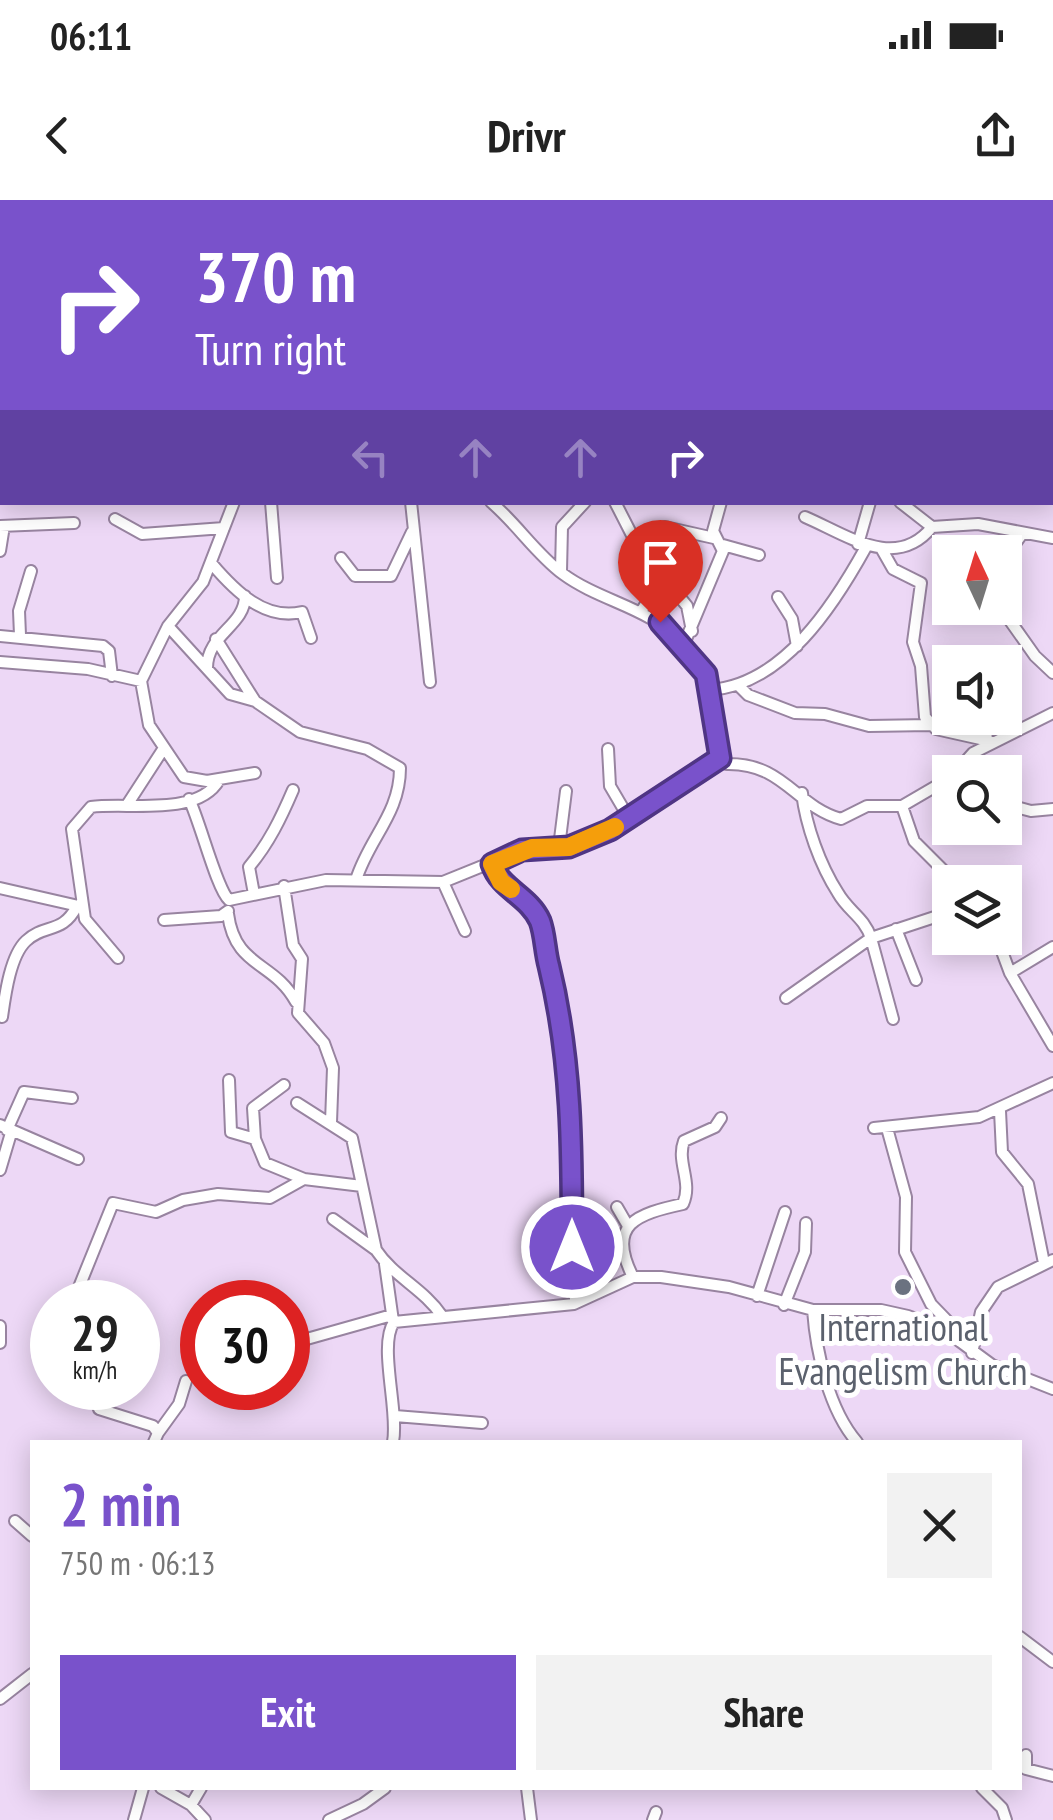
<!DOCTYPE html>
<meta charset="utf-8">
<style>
:root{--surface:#fff;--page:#f2f2f2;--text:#222;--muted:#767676;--accent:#7952cb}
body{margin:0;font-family:"PT Sans Narrow",sans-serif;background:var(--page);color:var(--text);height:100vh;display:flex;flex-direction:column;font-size:38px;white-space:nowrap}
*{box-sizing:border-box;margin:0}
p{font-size:32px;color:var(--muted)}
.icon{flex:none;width:55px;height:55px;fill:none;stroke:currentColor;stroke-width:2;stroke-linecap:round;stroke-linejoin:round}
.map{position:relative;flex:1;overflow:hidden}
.details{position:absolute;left:30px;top:1240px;width:992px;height:350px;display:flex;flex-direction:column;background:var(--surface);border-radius:0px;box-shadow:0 5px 25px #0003}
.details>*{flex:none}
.hud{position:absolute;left:0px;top:0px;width:1055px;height:305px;box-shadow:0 5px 25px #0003;background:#7952cb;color:#fff;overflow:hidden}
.needle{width:65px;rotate:356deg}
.fabs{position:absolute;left:932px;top:335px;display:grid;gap:20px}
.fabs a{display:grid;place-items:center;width:90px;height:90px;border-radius:0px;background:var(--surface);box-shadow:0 5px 25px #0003;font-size:50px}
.speed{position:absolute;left:30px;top:1080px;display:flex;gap:20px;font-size:50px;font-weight:700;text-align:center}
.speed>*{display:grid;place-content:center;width:130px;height:130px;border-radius:50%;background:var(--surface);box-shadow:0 5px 25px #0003;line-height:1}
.speed small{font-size:25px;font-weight:400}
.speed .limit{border:15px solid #d22;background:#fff;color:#111}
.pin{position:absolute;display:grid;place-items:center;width:85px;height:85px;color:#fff;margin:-102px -42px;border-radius:50% 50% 50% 0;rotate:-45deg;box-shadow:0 0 10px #0007}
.pin .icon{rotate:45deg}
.me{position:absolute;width:110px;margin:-55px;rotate:0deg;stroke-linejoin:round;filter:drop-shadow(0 0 8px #0008)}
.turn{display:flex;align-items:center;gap:35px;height:210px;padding:0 30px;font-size:45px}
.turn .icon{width:130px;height:130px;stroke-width:2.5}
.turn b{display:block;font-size:70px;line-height:85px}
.lanes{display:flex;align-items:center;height:95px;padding:0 30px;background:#0003;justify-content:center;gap:50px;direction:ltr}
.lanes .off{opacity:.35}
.round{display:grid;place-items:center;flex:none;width:105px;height:105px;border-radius:0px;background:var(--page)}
.summary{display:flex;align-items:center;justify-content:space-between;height:170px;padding:0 30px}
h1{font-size:60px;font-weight:700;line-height:75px;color:var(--accent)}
.primary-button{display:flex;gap:20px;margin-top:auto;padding:20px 30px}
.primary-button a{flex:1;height:115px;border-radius:0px;background:var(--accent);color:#fff;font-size:40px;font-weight:700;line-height:115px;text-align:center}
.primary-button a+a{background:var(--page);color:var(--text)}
.status{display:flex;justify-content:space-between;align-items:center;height:70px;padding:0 50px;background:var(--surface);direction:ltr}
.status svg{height:28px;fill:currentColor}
header{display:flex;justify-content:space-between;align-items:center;height:130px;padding:0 30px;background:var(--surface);font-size:45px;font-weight:700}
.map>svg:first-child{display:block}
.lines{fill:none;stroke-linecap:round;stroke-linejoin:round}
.minor-casing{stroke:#9884a0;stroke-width:14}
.minor{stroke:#fff;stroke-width:10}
.route-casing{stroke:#4f3584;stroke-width:25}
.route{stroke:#7952cb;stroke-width:18}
.slow{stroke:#f59e0b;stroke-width:18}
.worship-dot{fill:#6b7280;stroke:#fff;stroke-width:4}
.labels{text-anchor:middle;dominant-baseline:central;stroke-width:10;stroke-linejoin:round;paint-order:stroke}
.worship-label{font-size:38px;fill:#5b616d;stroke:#fff}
</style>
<div class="status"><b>06:11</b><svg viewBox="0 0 49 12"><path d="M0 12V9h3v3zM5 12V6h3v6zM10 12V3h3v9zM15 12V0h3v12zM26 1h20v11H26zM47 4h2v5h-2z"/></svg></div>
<header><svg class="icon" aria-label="back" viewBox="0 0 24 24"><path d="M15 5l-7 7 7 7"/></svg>Drivr<svg class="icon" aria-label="share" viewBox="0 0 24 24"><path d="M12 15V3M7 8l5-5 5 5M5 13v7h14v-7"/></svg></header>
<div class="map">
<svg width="1053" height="1620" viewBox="0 0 1053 1620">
<rect width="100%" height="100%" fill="#edd8f6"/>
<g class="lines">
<defs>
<path id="minor" d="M757 0 763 2
M869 0 872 2
M688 2 689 0
M782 2 821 0
M1050 2 1051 0
M0 23V41
M0 78 2 81
M1052 143H1053
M0 220 2 221
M271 302 277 378
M411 302 430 482
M491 302C517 324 536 354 563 374 601 402 650 407 683 444 691 452 701 465 706 475 717 499 708 550 727 564 784 563 795 606 841 619L867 606H902L950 578
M615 302 637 345 687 406 692 431
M900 302 932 327 978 324 1053 338
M805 317C845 334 896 372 932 327
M115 319 142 334 224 328
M0 326 74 323
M665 327 714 338
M858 344 870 302
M723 345 759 355
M881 348 893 369 921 383 913 442 921 466 925 517 936 529 994 542
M0 351 4 326
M341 358 355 376H391L412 332
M1005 358 1022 334
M212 364C235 391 265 421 302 412L311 438
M561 371 562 327 585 302
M778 397 792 419 797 446
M1001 408 1035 456 1053 473
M641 412 661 378
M168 426 230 494 255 501 300 532 367 549 400 568C400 614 369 638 356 680
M20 435 19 411 31 371
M0 436 103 446 109 451 112 476
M216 439 255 501
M684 444 723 351 713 331 721 302
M0 462 88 469 141 481 168 426 203 382 234 302
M207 468C207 434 245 426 245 396
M141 481 149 525 184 577 207 581 255 573
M738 485 748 495 795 513 825 514 869 526 930 525
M710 490C783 485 834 405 866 347
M985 518 987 541
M608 549 610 586 630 620
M956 572 973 553 1053 513
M802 593C806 626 820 665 838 693 848 711 864 717 871 738L950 712
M189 599C200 621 217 690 229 700L326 680 443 682 522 650 569 647 630 620 720 559
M1005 604 1031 611 1053 609
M127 605 162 551
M902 606 914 641 955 682
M559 647 566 591
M492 664 501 682 522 696 540 721 566 850 572 908 575 1103
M443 682 465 731
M284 686 293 745 302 759 298 813 324 843 333 868 331 922
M0 688 83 707
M254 694 249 667C269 643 281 618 293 590
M228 714C235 768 274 761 296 802
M164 720 221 716 228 711
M896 729 916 780
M997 738 1010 773 1053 846
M118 758 85 719 72 629 91 607C127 602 198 617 219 580
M1010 773 1053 747
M786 798 871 738 893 819
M2 817C5 796 10 756 26 741 45 723 62 735 77 706
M229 880 231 932 255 939
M284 885 253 908 255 939 265 963 304 979
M297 903 352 938 376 1050C394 1077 424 1089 442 1116
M1000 911 1002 952 1028 984 1044 1063
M0 925 78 959
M874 928 979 917 1053 883
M887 928 906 997 905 1052 931 1104 962 1136
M7 930 24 892 72 898
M0 970 11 933
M617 1007 628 1026
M333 1019 376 1050
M385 1064 393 1121
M633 1077C606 1024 637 1014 683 1004 693 982 676 962 684 941L715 927 721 918
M757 1096 785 1012
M73 1102 113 1003 156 1012 183 1000 218 994 270 998 304 979 362 986
M784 1105 805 1052 806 1023
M813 1110C816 1152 829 1210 857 1242
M0 1126V1143
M296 1142 392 1115
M972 1153 981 1112 998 1087 1053 1060
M93 1188 99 1209 153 1226 158 1233 154 1242
M395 1216 482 1223
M158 1233 179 1204 186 1181
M393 1242C399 1210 378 1145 394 1122L574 1104 633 1077H661L729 1087 813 1110H881L908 1116 943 1129 992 1165 1053 1189
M15 1321 32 1336
M1020 1437 1053 1462
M0 1499 32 1474
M1026 1555V1569L1053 1576
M161 1588 191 1605 205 1620
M527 1588 531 1620
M982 1588 1002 1608 1006 1620
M191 1605 201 1588
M134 1620 143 1588
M329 1620 363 1604 385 1588
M653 1620 656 1612"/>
</defs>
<!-- minor casing -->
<use href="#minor" class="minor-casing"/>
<!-- minor -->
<use href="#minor" class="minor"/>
</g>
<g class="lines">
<defs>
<path id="route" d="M572 1047C572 951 572 860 549 766 545 752 545 734 540 721 529 696 500 689 492 664L522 650 569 647 610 630 720 558 706 474 660 422"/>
</defs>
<!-- route casing -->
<use href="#route" class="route-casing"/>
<!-- route -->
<use href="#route" class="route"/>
<!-- slow -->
<path class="slow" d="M511 689 501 682 492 664 532 648 569 647 615 627"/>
</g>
<!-- markers -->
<circle class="worship-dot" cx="903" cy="1087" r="10"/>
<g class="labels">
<!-- worship labels -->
<g class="worship-label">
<text x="903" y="1126">International<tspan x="903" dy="44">Evangelism Church</tspan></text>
</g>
</g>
</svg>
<div class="fabs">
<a><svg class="needle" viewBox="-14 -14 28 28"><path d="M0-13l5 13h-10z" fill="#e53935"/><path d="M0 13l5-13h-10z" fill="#767676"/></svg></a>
<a><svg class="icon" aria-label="sound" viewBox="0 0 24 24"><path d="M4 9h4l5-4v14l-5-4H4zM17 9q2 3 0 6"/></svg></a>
<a><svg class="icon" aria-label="search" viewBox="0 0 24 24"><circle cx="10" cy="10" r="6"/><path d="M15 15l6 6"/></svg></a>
<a><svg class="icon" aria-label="layers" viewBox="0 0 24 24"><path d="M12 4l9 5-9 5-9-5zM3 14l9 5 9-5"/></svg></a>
</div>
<div class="speed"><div>29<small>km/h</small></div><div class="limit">30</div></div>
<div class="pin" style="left:660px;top:422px;background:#d93025"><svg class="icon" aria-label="arrive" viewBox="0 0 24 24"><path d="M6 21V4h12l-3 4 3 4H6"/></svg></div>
<svg class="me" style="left:572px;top:1047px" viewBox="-20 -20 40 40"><circle r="17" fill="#7952cb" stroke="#fff" stroke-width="3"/><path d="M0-11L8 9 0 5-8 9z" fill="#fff"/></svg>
<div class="hud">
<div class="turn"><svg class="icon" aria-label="right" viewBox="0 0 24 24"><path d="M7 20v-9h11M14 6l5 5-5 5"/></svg><div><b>370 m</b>Turn right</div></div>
<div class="lanes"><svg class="icon off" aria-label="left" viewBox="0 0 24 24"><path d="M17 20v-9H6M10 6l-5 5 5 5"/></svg><svg class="icon off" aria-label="ahead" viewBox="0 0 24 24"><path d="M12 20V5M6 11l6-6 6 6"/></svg><svg class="icon off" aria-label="ahead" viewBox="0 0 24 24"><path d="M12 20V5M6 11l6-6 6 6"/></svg><svg class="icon" aria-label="right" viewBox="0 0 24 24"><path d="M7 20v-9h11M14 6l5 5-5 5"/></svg></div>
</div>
<section class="details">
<div class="summary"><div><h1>2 min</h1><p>750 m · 06:13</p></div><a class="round"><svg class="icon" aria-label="close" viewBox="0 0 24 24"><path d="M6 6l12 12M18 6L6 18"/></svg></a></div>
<div class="primary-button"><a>Exit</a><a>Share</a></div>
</section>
</div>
